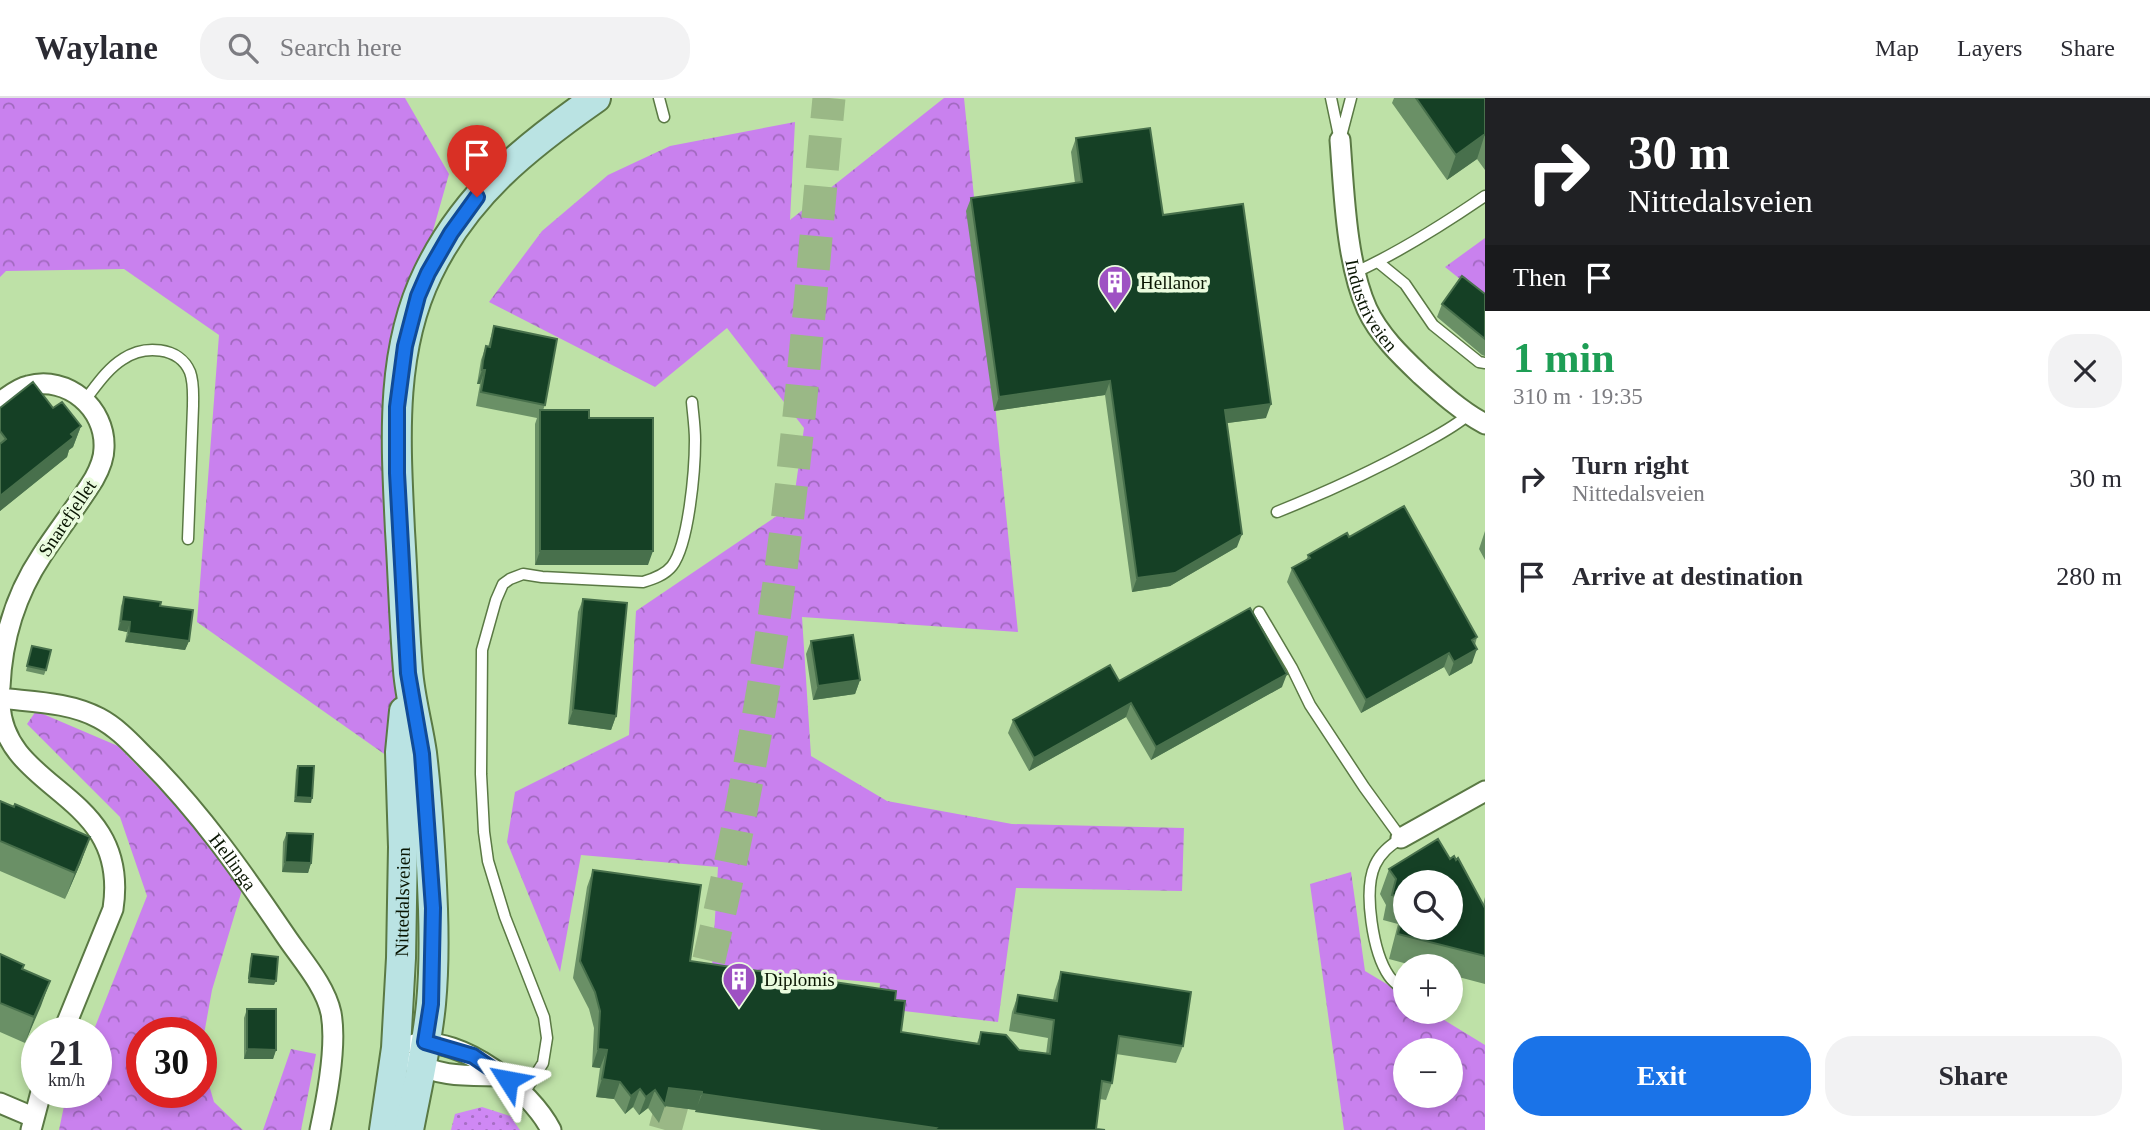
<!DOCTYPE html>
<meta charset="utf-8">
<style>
:root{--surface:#fff;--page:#f2f2f3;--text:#2b2b33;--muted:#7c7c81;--line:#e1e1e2;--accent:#1a73e8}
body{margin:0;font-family:Georgia,serif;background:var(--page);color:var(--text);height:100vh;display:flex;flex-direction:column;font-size:26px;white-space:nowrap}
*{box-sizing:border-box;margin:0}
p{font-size:23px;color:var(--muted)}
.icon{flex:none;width:38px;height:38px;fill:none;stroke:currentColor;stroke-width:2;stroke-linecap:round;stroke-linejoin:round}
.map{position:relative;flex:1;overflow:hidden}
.details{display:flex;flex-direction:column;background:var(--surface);width:665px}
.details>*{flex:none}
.guide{background:#202124;color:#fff;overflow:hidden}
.controls{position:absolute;left:1393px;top:772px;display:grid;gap:14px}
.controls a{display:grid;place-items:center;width:70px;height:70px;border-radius:50%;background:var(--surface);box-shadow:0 4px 10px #0003;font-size:35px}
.speed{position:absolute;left:21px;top:919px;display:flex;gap:14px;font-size:35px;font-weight:700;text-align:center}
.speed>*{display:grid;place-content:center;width:91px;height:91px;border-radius:50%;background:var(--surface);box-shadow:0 4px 10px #0003;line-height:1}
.speed small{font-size:18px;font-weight:400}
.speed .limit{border:10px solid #d22;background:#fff;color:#111}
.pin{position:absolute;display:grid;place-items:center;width:60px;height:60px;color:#fff;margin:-72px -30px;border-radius:50% 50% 50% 0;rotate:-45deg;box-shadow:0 0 7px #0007}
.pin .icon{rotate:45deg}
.me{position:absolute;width:77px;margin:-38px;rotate:304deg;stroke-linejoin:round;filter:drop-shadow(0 0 5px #0008)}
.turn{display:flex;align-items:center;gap:24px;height:147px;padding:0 28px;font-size:32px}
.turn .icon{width:91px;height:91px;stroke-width:2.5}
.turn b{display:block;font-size:49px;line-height:60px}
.then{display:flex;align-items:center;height:66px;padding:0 28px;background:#0003;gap:14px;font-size:26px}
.round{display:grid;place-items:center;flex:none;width:74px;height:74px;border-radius:28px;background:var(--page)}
.summary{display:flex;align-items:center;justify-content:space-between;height:119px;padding:0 28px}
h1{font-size:42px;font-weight:700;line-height:52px;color:#1e9e55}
.cta{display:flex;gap:14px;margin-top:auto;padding:14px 28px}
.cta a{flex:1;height:80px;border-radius:28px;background:var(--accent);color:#fff;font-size:28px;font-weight:700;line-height:80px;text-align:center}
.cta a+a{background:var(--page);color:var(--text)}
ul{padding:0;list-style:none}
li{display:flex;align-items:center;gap:21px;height:98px;padding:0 28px}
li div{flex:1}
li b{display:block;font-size:26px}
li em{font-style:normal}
header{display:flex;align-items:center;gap:42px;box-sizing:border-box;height:98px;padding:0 35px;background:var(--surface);border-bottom:2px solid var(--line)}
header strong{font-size:33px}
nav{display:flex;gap:38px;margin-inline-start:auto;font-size:24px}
.search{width:490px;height:63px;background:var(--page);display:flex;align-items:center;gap:18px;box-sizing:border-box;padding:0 24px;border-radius:28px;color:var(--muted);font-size:26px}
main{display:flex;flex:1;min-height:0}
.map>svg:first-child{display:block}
.green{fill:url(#green-dots)}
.forest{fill:url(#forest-crowns);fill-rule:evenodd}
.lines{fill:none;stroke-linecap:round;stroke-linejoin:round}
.trunk-tunnel{stroke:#9ab886;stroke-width:33;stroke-dasharray:33 17;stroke-linecap:butt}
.service-casing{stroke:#5a7944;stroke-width:13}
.minor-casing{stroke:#5a7944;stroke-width:23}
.secondary-casing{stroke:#5a7944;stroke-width:32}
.service{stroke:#fff;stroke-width:10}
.minor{stroke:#fff;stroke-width:19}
.secondary{stroke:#bae3e3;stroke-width:28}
.wall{fill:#6a9066;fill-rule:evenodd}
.shaded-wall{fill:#48704c}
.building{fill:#154025;stroke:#48704c;stroke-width:2}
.route-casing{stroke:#114b97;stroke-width:18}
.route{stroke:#1a73e8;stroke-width:12}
.labels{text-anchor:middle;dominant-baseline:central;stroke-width:7;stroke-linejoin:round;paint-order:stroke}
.poi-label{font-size:19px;fill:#0a1603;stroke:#eafcde;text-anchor:start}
.street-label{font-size:19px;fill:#0a1603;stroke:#eafcde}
</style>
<header>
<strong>Waylane</strong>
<div class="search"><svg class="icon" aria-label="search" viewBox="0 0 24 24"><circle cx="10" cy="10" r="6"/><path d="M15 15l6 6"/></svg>Search here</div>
<nav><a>Map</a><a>Layers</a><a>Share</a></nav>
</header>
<main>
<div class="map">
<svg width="1485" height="1032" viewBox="0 0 1485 1032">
<defs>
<pattern id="green-dots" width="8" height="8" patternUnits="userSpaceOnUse" patternTransform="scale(1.75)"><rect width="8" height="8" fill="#cf88f4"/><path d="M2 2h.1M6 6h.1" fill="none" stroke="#a66ec3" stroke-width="1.8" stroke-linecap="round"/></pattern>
<pattern id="forest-crowns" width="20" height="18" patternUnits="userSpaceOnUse" patternTransform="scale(1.75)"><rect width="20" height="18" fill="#c981ee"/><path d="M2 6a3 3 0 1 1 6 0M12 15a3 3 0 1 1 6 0" fill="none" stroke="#a169bf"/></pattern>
</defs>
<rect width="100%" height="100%" fill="#bee1a7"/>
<!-- green -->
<path class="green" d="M482 1009 510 1018 520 1032H451L455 1016Z"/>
<!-- forest -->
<path class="forest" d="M0 0H405L449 76 421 175 397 302 424 684 197 524 219 237 124 171 6 173 0 179Z
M944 0H964L1018 534 802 519 811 658 887 703 1012 726 1184 730 1182 793 1016 790 998 924 878 910 880 885 712 870 718 769 581 757 560 874 507 744 515 694 629 637 636 513 793 407 804 330 727 230 655 289 489 204 542 133 608 77 670 48 795 24 790 122Z
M1485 140V201L1445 169Z
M36 613 118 648 188 720 242 792 212 892 201 953V934H142V994H201V960L214 1004 243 1032H59L64 1008 70 994H96V934H93L147 798 120 719 27 626Z
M1351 774 1365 873 1405 897V914H1431L1485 947V1032H1344L1310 786ZM1405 952H1451V998H1405Z
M291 951 316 956 301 1032H263Z"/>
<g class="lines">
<!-- trunk-tunnel -->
<path class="trunk-tunnel" d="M697 911C736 754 766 593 786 432 804 289 815 144 829 0
M665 1032 683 967"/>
<defs>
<path id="service" d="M659 0 664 19
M1331 0 1339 38
M1340 42 1351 0
M1378 164 1405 186 1433 227 1479 264 1485 265
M1356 174C1402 153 1444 126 1485 98
M85 302C96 288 107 271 123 261 144 247 179 248 190 274 194 285 193 297 193 308L188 441
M1277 414C1327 394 1375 372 1422 346 1438 337 1454 329 1468 317
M1259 514 1292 570 1310 607 1364 689 1401 740C1390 748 1381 754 1375 767 1363 793 1373 855 1389 878 1393 884 1400 889 1405 893
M524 995 543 965 547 940 544 919 505 819 488 763 484 734 481 676 482 552 496 502 503 486 510 481 523 476 542 479 643 484C653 481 665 477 672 468 689 446 695 371 695 342 695 329 693 316 692 304"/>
<g id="minor">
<path id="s1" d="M1340 42C1344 93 1346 164 1367 211 1379 237 1401 258 1421 277 1441 295 1461 313 1485 326"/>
<path d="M0 304C9 298 18 290 28 288 67 277 106 310 104 350 104 361 99 372 94 381 78 407 59 431 42 457 16 496 2 542 0 589"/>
<path id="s2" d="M0 600C32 604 69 604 99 620 118 630 132 646 147 661 200 714 243 775 285 837 301 861 325 887 331 915 337 947 327 1000 320 1032"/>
<path d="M0 606C4 695 131 693 113 811L63 934"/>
<path d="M1401 740 1485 693"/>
<path d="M414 946C461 937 531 992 551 1032"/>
<path d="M414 963C437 980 473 977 501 978"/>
<path d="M0 1005 33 1019"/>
<path d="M31 1032 41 994"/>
</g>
<g id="secondary">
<path id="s3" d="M384 1032 396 950 401 860 403 749 400 654 404 613"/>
<path d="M409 1032C417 990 427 948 431 906 434 874 434 842 433 811 431 759 428 706 422 655 418 627 410 600 408 572 404 526 403 479 400 433 396 346 389 255 428 175 466 96 526 49 596 0"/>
</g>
</defs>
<!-- service casing -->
<use href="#service" class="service-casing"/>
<!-- minor casing -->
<use href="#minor" class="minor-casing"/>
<!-- secondary casing -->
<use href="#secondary" class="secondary-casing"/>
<!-- service -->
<use href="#service" class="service"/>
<!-- minor -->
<use href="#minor" class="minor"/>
<!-- secondary -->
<use href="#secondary" class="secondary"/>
</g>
<!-- wall -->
<path class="wall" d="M1394 0H1485V72L1477 61 1447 82 1392 5Z
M1076 40 1163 117 1266 320 1227 325 1237 449 1170 488 1132 494 1105 297 994 313 966 113 971 100 1075 85 1071 54Z
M1485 196V258L1482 257 1437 219 1442 206Z
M494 228 545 307 543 312 589 320 648 467H535V326L537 320 476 308 480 286H477L481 262 486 248 488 249Z
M0 310H53L81 328 73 349 69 352 67 359 0 413Z
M1485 433V462L1479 451Z
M1349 439 1477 539 1475 547 1472 565 1449 578 1444 569 1361 615 1287 484 1292 470 1306 463 1308 457Z
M124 499 160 508 189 543 185 552 125 544 127 534 118 532 121 508Z
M583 501 616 618 611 632 568 626 578 514Z
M811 543 860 582 855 596 813 602 806 556Z
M32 548 46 572 44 577 26 573Z
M1119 583 1282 589 1151 662 1126 619 1029 673 1008 635 1013 622Z
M298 668 311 705 294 704 296 672Z
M0 703 81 764 65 801 0 773Z
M287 735 311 765 308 775 282 774 283 744Z
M1450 761 1483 807 1485 799V886L1451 877V868H1415L1389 861 1398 826 1383 822 1386 807 1380 796 1389 771ZM1405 784 1451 830H1405Z
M593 772 690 863 895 902 901 934 977 945 981 934 1019 952 1046 956 1048 940 1009 933 1012 914 1018 897 1053 902 1055 892 1061 874 1183 948 1176 965 1116 956 1112 985 1106 1002 1100 1001 695 1014 696 1012 665 1008 659 1025 648 1010 639 1017 633 1009 625 1016 614 1001 596 999 600 970 592 969 594 930 589 911 573 880 587 789Z
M0 856 22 871 50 883 25 945 0 934Z
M252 856 274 887 248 885 250 861Z
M247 911 276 952 273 961H244V920Z"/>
<!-- shaded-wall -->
<path class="shaded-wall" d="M1485 36 1477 61 1447 82 1456 57Z
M482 272H485L480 286H477Z
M1110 283 1105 297 994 313 999 299Z
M1271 306 1266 320 1220 326 1225 312Z
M81 328 73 349 69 352 67 359 0 413V398Z
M1242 436 1237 449 1170 488 1132 494 1137 480Z
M540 453H653L648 467H535Z
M121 523 130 524 127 534 118 532Z
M129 535 189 543 185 552 125 544Z
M1477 551 1472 565 1449 578 1454 564Z
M1449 555 1444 569 1361 615 1366 602Z
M1287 576 1282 589 1151 662 1156 649Z
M860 582 855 596 813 602 818 588Z
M1131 605 1126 619 1029 673 1034 660Z
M573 612 616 618 611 632 568 626Z
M296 699 312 700 311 705 294 704Z
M90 739 81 764 65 801 75 775Z
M285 764 311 765 308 775 282 774Z
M249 880 276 883 274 887 248 885Z
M50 883 41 908 25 945 34 919Z
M247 951 276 952 273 961H244Z
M598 951 607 952 600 970 592 969Z
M602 981 620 984 614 1001 596 999Z
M669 990 702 994 696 1012 665 1008Z
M640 991 633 1009 625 1016 631 998Z
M655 992 648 1010 639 1017 646 999Z
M702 996 936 1030 935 1032H821L695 1014Z"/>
<!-- building -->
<path class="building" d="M1416 0H1485V36L1456 57Z
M1150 30 1163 117 1243 106 1271 306 1225 312 1242 436 1175 475 1137 480 1110 283 999 299 971 100 1082 84 1076 40Z
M1462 178 1485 196V241L1442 206Z
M494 228 557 241 545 307 481 294 485 272H482L483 263 486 248 490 249Z
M33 284 53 310 62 304 81 328 71 336 74 339 0 398V346L6 341 0 333V310Z
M540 312H589V320H653V453H540Z
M1404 408 1477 539 1472 542 1477 551 1454 564 1449 555 1366 602 1292 470 1310 460 1308 457 1347 435 1349 439Z
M124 499 161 504 160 508 193 512 189 543 129 535 130 524 121 523Z
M583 501 627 505 616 618 573 612Z
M1250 510 1287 576 1156 649 1131 605 1034 660 1013 622 1110 567 1119 583Z
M853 537 860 582 818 588 811 543Z
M32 548 51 552 46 572 27 568Z
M298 668H314L312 700 296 699Z
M0 703 14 709 15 706 90 739 75 775 0 743Z
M287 735 313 736 311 765 285 764Z
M1438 741 1450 761 1454 758 1456 762 1458 760 1485 810V858L1398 836 1405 807V830H1451V784H1405V800L1392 797 1396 781 1389 771Z
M593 772 701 787 690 863 896 893 895 902 905 903 901 934 979 946 981 934 1006 937 1019 952 1050 956 1054 922 1015 915 1018 897 1057 903 1061 874 1191 894 1183 948 1119 938 1112 985 1102 983 1096 1031 1105 1032H933L936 1030 702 996V994L669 990 665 1007 655 992 646 999 640 991 631 998 620 984 602 981 607 952 598 951 600 913 595 894 580 863Z
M0 856 24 867 22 871 50 883 34 919 0 905Z
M252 856 278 859 276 883 249 880Z
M247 911H276V952L247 951Z"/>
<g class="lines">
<defs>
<path id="route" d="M477 99 451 135 428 175 418 198 405 248 397 309V375L408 575 422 656 433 810 431 906 425 944 473 958 508 982"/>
</defs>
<!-- route casing -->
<use href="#route" class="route-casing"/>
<!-- route -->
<use href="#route" class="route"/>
</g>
<!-- icons -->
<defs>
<symbol id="building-pin" viewBox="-11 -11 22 30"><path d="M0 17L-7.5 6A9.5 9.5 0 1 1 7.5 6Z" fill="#9e51c3" stroke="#eafcde"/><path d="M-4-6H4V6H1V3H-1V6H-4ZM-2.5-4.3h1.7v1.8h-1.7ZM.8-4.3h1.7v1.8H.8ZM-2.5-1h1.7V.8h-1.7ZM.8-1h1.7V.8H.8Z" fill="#fff"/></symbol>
</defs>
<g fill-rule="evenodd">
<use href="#building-pin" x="1096" y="165" width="38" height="52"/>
<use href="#building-pin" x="720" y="862" width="38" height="52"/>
</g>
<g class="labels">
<!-- poi labels -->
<g class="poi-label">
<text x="1140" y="184">Hellanor</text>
<text x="764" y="881">Diplomis</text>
</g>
<!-- street labels -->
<g class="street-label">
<text stroke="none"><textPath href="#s1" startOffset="170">Industriveien</textPath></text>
<text transform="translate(67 420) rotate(-56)">Snarefjellet</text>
<text stroke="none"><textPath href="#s2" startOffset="299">Hellinga</textPath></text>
<text stroke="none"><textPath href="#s3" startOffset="229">Nittedalsveien</textPath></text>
</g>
</g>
</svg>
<div class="controls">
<a><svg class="icon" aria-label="search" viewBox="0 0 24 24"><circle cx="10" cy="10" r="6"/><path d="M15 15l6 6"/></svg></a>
<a>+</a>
<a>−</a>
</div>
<div class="speed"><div>21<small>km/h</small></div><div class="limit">30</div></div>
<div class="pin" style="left:477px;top:99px;background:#d93025"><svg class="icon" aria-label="arrive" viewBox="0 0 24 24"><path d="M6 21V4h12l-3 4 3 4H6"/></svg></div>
<svg class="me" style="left:508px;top:982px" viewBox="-20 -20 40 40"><path d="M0-17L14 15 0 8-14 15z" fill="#1a73e8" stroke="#fff" stroke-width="4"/></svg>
</div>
<section class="details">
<div class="guide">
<div class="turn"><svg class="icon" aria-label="right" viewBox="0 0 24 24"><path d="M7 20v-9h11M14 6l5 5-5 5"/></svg><div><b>30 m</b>Nittedalsveien</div></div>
<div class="then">Then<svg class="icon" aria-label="arrive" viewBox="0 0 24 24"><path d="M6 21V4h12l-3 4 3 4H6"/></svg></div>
</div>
<div class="summary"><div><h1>1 min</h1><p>310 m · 19:35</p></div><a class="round"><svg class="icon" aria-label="close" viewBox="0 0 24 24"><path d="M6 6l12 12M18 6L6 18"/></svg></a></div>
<ul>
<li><svg class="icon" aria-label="right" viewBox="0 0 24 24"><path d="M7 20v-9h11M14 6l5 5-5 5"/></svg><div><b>Turn right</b><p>Nittedalsveien</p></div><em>30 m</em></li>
<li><svg class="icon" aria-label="arrive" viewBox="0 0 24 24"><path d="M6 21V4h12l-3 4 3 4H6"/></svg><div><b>Arrive at destination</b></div><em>280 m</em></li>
</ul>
<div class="cta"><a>Exit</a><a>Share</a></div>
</section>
</main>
